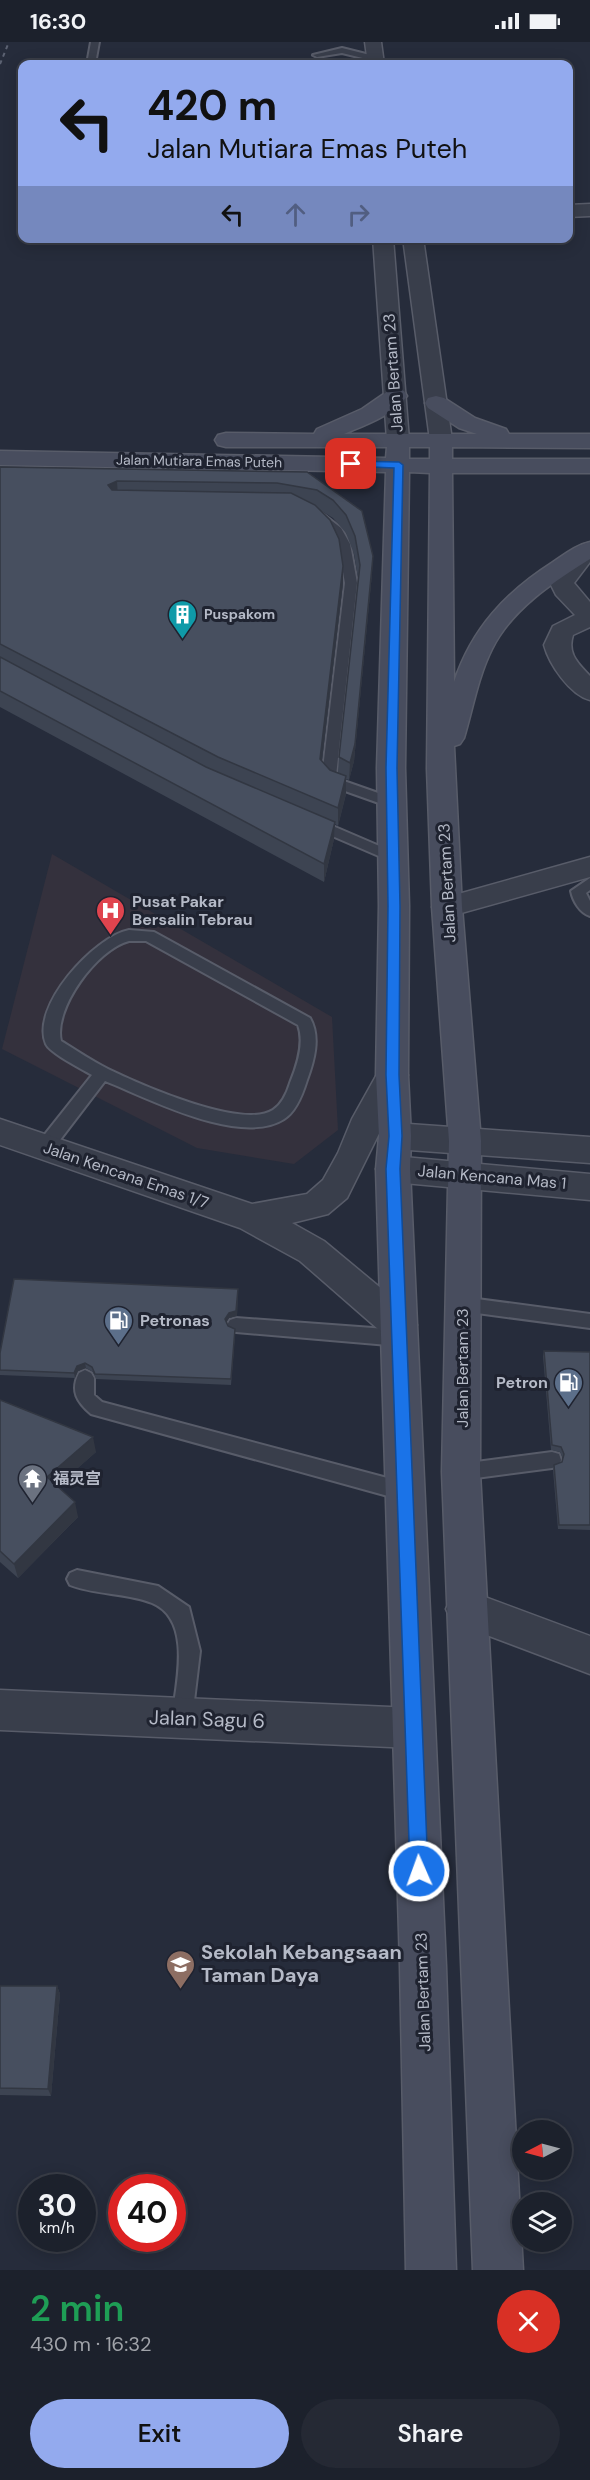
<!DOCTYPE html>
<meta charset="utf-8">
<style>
:root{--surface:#1c212c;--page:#252934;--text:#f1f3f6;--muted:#a0a3a9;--line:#3a3e48;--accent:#93aaee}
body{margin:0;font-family:"DM Sans","Noto Sans SC",sans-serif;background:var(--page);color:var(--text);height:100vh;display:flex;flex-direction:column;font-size:22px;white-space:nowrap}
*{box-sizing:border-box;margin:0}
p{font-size:20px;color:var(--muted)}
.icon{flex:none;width:33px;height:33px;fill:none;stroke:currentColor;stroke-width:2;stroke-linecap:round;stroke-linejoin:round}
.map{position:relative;height:2228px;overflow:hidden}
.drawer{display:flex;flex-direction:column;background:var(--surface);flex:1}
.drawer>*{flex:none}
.top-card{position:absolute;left:18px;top:18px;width:555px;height:183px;border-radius:12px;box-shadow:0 3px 15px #0003,0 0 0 2px var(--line);background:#93aaee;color:#111;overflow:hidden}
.needle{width:39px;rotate:264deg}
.tools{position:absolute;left:512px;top:2078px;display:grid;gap:12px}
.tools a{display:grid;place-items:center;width:60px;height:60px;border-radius:50%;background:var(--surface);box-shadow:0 3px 15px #0003,0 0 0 2px var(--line);font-size:30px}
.speed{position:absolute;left:18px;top:2132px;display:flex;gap:12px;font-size:30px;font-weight:700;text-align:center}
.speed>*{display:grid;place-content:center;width:78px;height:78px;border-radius:50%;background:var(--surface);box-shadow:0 3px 15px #0003,0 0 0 2px var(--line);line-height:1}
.speed small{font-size:15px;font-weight:400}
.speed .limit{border:9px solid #d22;background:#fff;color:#111}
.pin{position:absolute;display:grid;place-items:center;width:51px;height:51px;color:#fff;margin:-26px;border-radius:12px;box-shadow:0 3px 9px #0006}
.me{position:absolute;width:66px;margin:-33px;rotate:358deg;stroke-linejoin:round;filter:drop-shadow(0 0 4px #0008)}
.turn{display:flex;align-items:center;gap:21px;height:126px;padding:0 30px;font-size:27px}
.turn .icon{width:78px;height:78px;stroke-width:2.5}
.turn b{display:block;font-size:42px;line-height:51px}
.lanes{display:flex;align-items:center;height:57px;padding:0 30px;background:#0003;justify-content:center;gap:30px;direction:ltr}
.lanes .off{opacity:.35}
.round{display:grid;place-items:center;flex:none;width:63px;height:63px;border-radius:32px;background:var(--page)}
.head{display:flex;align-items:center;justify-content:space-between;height:102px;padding:0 30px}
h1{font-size:36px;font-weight:600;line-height:45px;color:#1e9e55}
.action{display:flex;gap:12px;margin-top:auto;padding:12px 30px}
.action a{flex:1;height:69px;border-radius:36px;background:var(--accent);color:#111;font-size:24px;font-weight:600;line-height:69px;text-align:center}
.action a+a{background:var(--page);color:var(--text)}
.status{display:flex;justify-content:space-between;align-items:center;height:42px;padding:0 30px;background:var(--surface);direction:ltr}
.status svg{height:16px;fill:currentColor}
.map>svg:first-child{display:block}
.medical{fill:#34313d}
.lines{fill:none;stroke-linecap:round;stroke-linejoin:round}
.lane-casing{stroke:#585c69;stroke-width:4}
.street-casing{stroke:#585c69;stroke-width:3}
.secondary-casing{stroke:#585c69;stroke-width:3}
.lane{fill:#393e4b;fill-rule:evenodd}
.street{fill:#393e4b;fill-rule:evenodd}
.secondary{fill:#484d5e;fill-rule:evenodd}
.rail{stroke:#5c6272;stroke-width:2;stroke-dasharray:4 4;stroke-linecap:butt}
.wall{fill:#3d4452;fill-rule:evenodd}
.shaded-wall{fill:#323742}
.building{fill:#474f5f;stroke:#323742;stroke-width:1.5}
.route{fill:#1a73e8;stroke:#114b97;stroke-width:1.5}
.labels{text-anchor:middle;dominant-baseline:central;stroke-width:6;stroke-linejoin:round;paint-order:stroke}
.far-street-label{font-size:14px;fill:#b5bac7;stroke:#1f2330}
.far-poi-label{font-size:14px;font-weight:bold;fill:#b5bac7;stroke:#1f2330;text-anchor:start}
.street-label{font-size:16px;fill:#b5bac7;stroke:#1f2330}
.poi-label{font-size:16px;font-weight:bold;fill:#b5bac7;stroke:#1f2330;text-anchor:start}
.near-street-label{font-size:20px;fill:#b5bac7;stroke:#1f2330}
.near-poi-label{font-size:20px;font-weight:bold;fill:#b5bac7;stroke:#1f2330;text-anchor:start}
</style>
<div class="status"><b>16:30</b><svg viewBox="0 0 49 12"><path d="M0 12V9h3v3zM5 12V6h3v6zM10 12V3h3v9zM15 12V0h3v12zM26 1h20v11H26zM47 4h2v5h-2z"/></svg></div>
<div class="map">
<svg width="590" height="2228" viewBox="0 0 590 2228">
<rect width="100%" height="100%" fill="#262c3b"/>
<!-- medical -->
<path class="medical" d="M52 812 332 975 338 1088 294 1122 197 1106 2 1007Z"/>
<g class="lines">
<defs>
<path id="lane" d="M91 0H99L95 22H87Z
M342 6 378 15 379 17 375 19 342 11 317 15 313 13Z
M319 469 341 486 350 502 357 541 336 734 341 738 398 758 400 761 398 764 393 766 331 744 322 735 345 541 338 502 332 491 313 473Z
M314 776 398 812 400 815 398 818H388L309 784 307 781Z
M590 836V848L586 851 590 859V874C580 871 573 859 571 849Z
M129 888 154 890 310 976C321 995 314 1019 307 1038 303 1051 296 1070 284 1077 240 1105 148 1056 105 1039L50 1111 44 1112 38 1111 36 1106 38 1101 92 1033C82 1027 50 1011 46 1002 30 965 94 895 129 888ZM129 899H146L298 983C305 1001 297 1024 290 1041 287 1051 282 1062 273 1068 242 1088 139 1042 108 1027 92 1019 76 1008 61 999 53 967 97 907 129 899Z
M462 1255 590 1272V1286L462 1269 456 1267 453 1262 456 1257Z
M236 1276 400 1288 406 1291 409 1296 406 1301 400 1304 236 1290 230 1288 227 1283 230 1278Z
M85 1328 91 1331 94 1336V1353L102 1360 406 1441 413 1444 416 1450 413 1456 406 1459 91 1372C77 1360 70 1349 79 1331Z
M552 1410 559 1412 561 1418 559 1424 552 1426 461 1438 454 1436 452 1430 454 1424 461 1422Z
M77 1528 158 1544 189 1565 200 1609 192 1676 189 1683 182 1686 175 1683 172 1676C176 1642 193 1578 152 1561 128 1551 96 1553 70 1543L67 1537 70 1531Z"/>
<path id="street" d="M365 0H381L384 22H368Z
M590 162V174L568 175V163Z
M373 196H393L409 398 406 403 398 405 390 403 387 398Z
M403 196H423L452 398 449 403 441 405 433 403 430 398Z
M588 501H590V520L574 541 590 560V585L573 593C567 612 578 621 590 634V658C570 653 549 622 544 603L553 584 575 573 556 553 550 541C559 526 570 505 588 501Z
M590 815V835L447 875 437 872 432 865 437 858Z
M392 1021 403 1025 408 1033 347 1156 328 1172 292 1181 324 1199 412 1272 417 1283 412 1294 399 1298 386 1294 300 1219 240 1186 0 1103V1077L252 1162 307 1152 323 1138 338 1111 352 1077 381 1025Z
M395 1081 590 1095V1121L395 1107 383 1103 379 1094 383 1085Z
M393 1114 590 1132V1158L393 1140 381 1136 376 1127 381 1118Z
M466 1548 590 1594V1632L452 1580 446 1567 452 1554Z
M0 1648 413 1666 428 1672 434 1686 428 1700 413 1706 0 1688Z"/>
<path id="secondary" d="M396 347 404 349 407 354C394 373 365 383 344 392H477L459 386 428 366 425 361 428 356 436 354 444 356 475 376 506 387 509 392H590V406L452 405V417H590V431H452L454 640C472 586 506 550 553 520 565 512 576 503 590 500V517C552 541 512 567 492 607 478 635 473 666 464 696L460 702 454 704 462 865 481 1099 480 1430 523 2228H473L442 1430 449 1099 432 865 427 727 430 431 409 430 405 726 409 864 408 1033 411 1094 410 1127 446 1924 456 2228H406L400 1924 376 1127 379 1094 376 1033 379 864 377 726 386 430 0 423V409L386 416 387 405H226L218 403 215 398 218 393 226 391 314 392 317 387 362 367 388 349ZM409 405H430V417H409Z"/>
</defs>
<!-- lane casing -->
<use href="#lane" class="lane-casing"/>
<!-- street casing -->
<use href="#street" class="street-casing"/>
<!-- secondary casing -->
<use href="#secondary" class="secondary-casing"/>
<!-- lane -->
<use href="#lane" class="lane"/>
<!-- street -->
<use href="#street" class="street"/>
<!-- secondary -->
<use href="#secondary" class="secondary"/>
<!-- rail -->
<path class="rail" d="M0 22 9 0"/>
</g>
<!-- wall -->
<path class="wall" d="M0 425 307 430 362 469 372 531 354 719 349 738 346 737V752L338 784 335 782 334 797 324 840 0 665ZM320 468 333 476 346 491 354 512 358 536 339 715 338 731 330 728 322 719 343 541Z
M238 1247 237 1274 229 1276 226 1280 228 1284 235 1292 231 1343 96 1337 93 1330 86 1326 78 1329 75 1336 0 1333V1311Z
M544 1309 590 1310V1488L558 1487 553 1428 554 1423 562 1420 563 1417 560 1410 551 1408 543 1314Z
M0 1358 96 1410 57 1444 78 1475 18 1536 0 1520Z
M0 1944H57L60 1952 51 2054 0 2053Z"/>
<!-- shaded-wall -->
<path class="shaded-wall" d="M117 439 118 456 108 443Z
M373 514 372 531 354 719 349 738 350 721Z
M343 524V541L320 735V717Z
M346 734V752L338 784V766Z
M335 780 334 797 324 840V822Z
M238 1247 237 1274 229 1276 225 1282V1277L229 1271Z
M85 1321 86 1326 78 1329 75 1336 74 1331 77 1324Z
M93 1395 96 1410 51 1450 47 1435Z
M75 1460 78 1475 18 1536 14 1522Z
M57 1944 60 1952 51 2054 48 2047Z"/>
<!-- building -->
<path class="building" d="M0 425 307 430 362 469 373 514 355 702 350 721 339 715 360 523 355 494 346 473 333 458 317 448 277 441 117 439 108 443 112 448 291 451 315 463 330 478 339 497 343 524 320 717 330 728 346 734 338 766 218 715 0 602Z
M0 615 206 725 335 780 324 822 0 649Z
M14 1237 238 1247 236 1269 229 1271 225 1277 228 1284 235 1287 231 1337 95 1332 92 1325 85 1321 77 1324 74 1331 0 1328V1311Z
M544 1309 590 1310V1483H559L554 1423 562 1420 564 1412 561 1405 552 1403Z
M0 1358 93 1395 47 1435 75 1460 14 1522 0 1509Z
M0 1944H57L48 2047 0 2046Z"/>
<!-- route -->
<path class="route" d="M351 419 399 420 403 423 397 726 400 864 399 1033 402 1094 400 1127 428 1829 425 1835 419 1838 413 1835 410 1829 386 1127 389 1094 386 1033 388 864 386 726 394 426 348 424 347 422Z"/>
<!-- icons -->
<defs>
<symbol id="building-pin" viewBox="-11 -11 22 30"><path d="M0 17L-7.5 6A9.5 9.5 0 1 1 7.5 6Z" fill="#0f9aa8" stroke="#1f2330"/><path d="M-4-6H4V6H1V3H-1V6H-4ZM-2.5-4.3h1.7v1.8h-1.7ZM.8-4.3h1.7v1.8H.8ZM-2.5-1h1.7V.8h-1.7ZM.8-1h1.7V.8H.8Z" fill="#fff"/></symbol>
<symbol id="hospital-pin" viewBox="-11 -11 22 30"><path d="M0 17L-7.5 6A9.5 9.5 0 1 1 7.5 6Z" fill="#e0444e" stroke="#1f2330"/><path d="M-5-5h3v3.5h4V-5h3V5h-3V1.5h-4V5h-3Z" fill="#fff"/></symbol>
<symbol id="fuel-pin" viewBox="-11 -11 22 30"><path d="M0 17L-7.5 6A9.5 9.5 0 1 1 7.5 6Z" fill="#5c6f8a" stroke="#1f2330"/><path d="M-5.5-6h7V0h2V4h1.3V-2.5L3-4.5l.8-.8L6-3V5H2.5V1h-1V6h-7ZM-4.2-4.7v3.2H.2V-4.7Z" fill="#fff"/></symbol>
<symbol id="temple-pin" viewBox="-11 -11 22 30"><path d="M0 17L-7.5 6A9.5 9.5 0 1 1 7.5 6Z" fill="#6b7280" stroke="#1f2330"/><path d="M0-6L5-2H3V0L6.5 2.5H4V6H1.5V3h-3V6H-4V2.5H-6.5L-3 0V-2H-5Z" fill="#fff"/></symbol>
<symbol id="school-pin" viewBox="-11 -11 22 30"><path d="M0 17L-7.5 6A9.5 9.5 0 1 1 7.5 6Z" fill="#8d6e63" stroke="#1f2330"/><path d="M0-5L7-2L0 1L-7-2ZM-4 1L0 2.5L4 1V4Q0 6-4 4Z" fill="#fff"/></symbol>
</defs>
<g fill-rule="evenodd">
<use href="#building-pin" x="166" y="556" width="33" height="45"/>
<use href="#hospital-pin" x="94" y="852" width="33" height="45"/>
<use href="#fuel-pin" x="102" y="1262" width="33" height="45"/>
<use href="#fuel-pin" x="552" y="1324" width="33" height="45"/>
<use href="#temple-pin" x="16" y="1420" width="33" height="45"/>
<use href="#school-pin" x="164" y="1906" width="33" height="45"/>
</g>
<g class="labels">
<!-- far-street labels -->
<g class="far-street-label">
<text transform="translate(199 419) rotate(1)">Jalan Mutiara Emas Puteh</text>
</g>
<!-- far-poi labels -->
<g class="far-poi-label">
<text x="204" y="572">Puspakom</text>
</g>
<!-- street labels -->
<g class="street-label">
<text transform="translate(393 331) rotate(-94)">Jalan Bertam 23</text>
<text transform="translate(447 841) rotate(-93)">Jalan Bertam 23</text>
<text transform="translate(126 1133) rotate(19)">Jalan Kencana Emas 1/7</text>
<text transform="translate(492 1135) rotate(5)">Jalan Kencana Mas 1</text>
<text transform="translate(462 1326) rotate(-90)">Jalan Bertam 23</text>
<text transform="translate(423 1950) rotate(-92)">Jalan Bertam 23</text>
</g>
<!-- poi labels -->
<g class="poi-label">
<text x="132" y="859">Pusat Pakar<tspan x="132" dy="18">Bersalin Tebrau</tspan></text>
<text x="140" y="1278">Petronas</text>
<text x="548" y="1340" text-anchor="end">Petron</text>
<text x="53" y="1436">福灵宫</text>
</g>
<!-- near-street labels -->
<g class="near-street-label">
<text transform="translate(207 1677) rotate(2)">Jalan Sagu 6</text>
</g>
<!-- near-poi labels -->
<g class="near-poi-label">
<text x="201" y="1910">Sekolah Kebangsaan<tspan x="201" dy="23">Taman Daya</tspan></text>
</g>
</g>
</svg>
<div class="tools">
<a><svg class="needle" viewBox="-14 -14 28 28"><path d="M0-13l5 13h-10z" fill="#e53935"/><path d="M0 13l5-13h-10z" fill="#a0a3a9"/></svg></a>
<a><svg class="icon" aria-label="layers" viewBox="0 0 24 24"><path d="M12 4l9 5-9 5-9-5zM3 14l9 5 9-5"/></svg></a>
</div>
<div class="speed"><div>30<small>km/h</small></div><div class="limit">40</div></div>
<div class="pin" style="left:351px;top:422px;background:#d93025"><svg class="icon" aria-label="arrive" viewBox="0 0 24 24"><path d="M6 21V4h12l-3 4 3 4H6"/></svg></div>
<svg class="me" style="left:419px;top:1829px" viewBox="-20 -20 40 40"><circle r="17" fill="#1a73e8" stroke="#fff" stroke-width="3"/><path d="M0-11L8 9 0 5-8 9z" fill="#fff"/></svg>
<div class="top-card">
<div class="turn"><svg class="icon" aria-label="left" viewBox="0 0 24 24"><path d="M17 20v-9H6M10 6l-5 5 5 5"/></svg><div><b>420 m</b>Jalan Mutiara Emas Puteh</div></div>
<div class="lanes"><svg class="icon" aria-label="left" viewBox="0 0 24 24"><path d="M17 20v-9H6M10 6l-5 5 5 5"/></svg><svg class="icon off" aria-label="ahead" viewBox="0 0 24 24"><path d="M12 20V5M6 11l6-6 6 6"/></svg><svg class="icon off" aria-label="right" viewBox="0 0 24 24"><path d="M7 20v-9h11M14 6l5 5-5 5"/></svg></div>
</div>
</div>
<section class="drawer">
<div class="head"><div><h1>2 min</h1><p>430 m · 16:32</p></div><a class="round" style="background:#d93025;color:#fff"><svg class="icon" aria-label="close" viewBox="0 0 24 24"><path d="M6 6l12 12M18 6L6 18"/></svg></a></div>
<div class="action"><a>Exit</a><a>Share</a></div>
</section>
